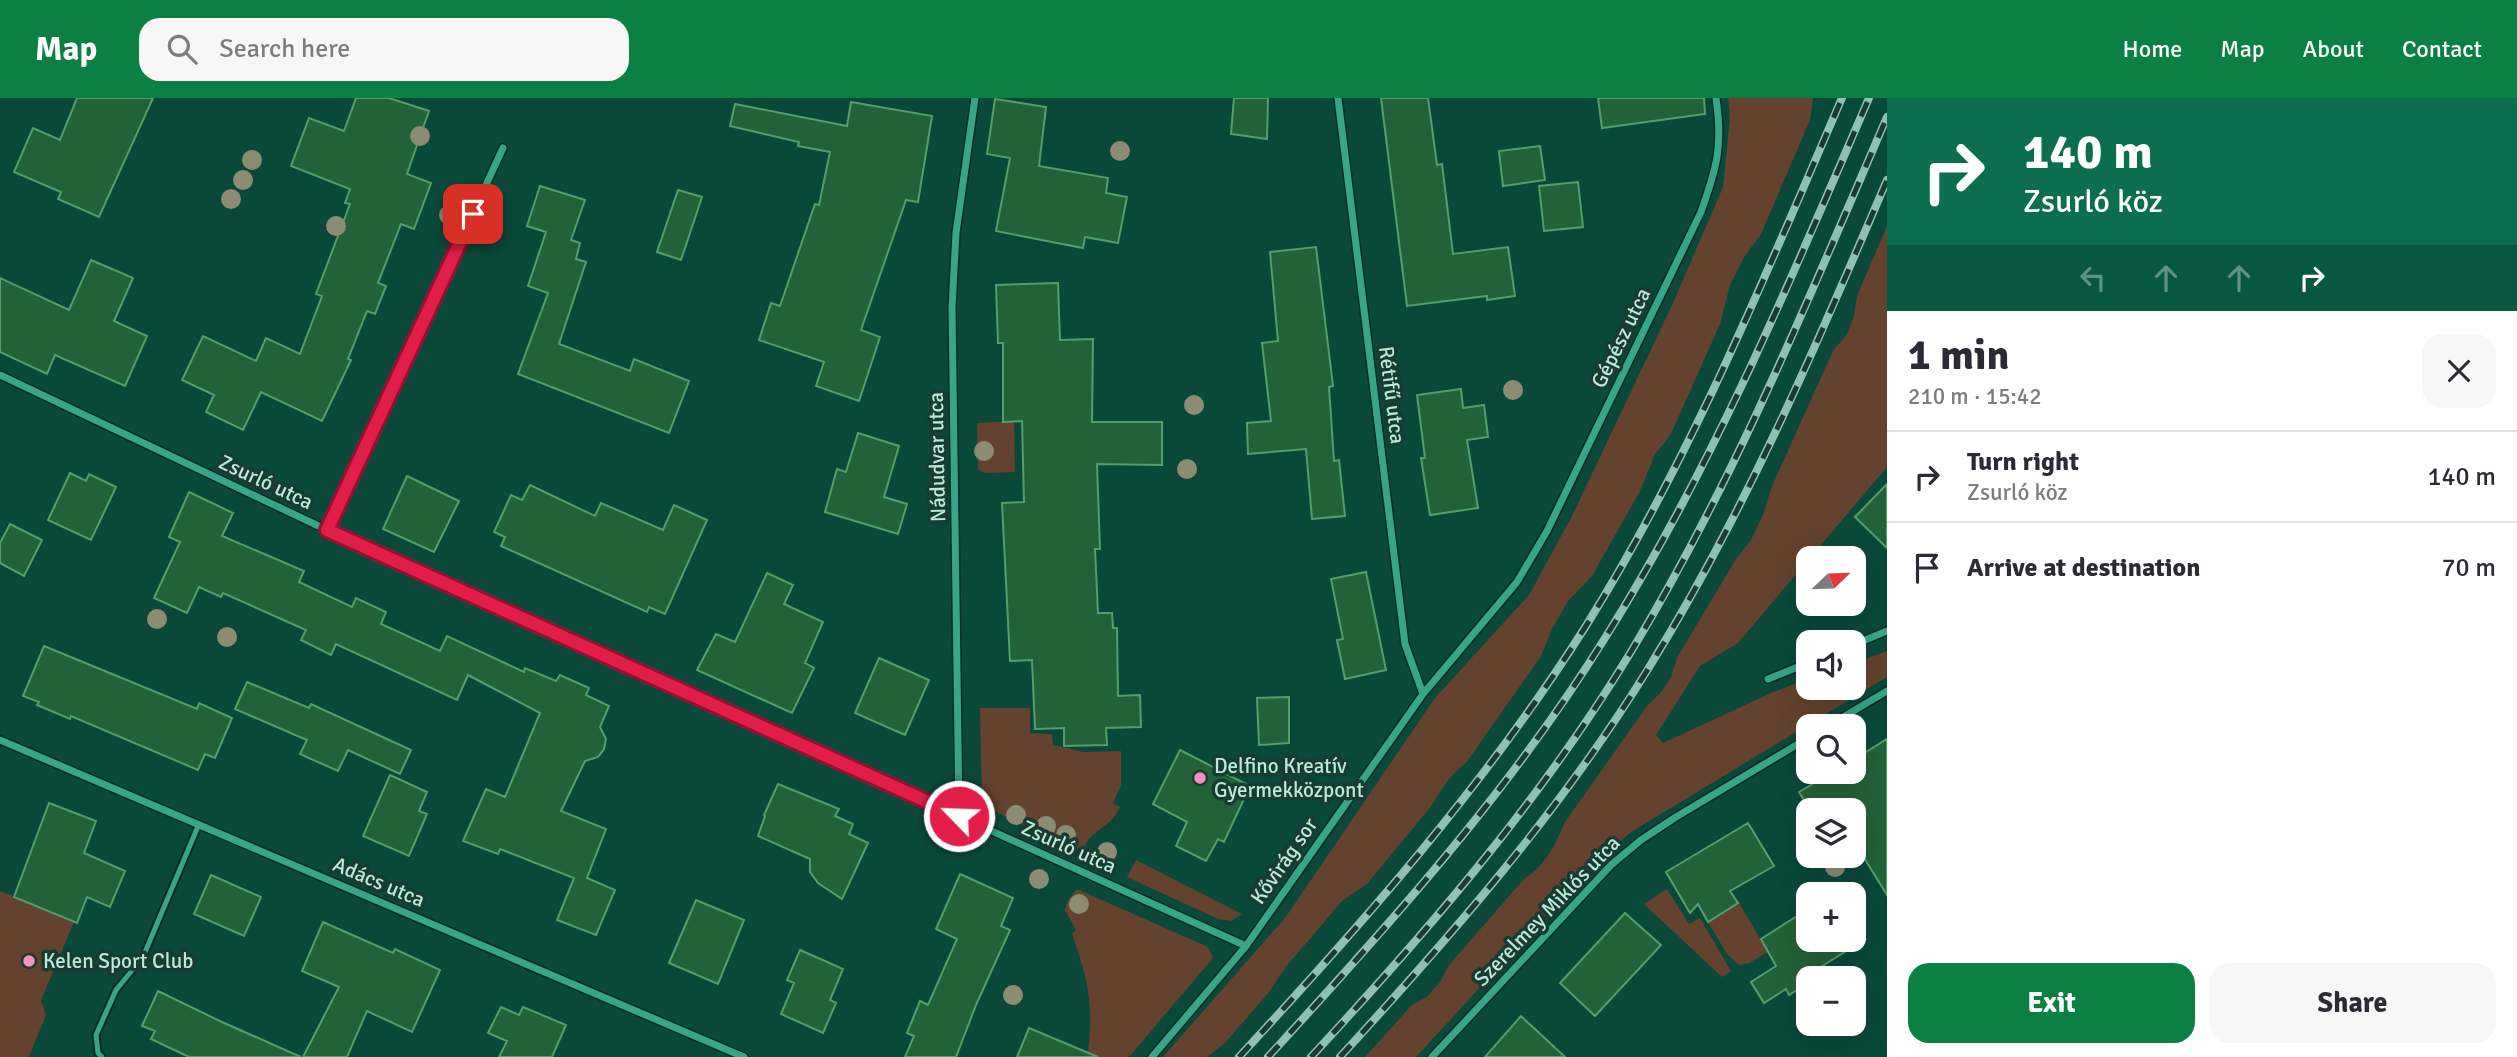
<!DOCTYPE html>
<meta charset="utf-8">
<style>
:root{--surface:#fff;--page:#f7f7f7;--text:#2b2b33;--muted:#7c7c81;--line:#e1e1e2;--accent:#0b8043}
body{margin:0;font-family:Signika,sans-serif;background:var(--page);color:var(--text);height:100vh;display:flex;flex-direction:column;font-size:26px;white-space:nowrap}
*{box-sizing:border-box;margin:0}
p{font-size:23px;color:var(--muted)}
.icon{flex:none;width:38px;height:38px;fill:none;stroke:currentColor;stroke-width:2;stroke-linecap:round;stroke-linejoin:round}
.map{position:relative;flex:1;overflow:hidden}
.side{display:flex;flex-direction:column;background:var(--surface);width:630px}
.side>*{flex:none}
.guide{background:#0b6e4f;color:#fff;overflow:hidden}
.needle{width:46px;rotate:67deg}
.fabs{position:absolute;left:1796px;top:448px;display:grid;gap:14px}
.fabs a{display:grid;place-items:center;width:70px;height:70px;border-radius:14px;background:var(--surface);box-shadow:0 7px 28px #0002;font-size:35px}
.pin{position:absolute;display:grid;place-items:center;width:60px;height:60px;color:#fff;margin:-30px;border-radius:14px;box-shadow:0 4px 10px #0006}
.me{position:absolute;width:77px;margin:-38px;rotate:294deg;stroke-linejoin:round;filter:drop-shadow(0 0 5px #0008)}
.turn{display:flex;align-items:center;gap:24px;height:147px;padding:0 21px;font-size:32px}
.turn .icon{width:91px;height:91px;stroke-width:2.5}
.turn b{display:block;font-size:49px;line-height:60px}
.lanes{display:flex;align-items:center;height:66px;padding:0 21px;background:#0003;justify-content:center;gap:35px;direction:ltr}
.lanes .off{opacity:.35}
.round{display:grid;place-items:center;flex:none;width:74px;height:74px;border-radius:21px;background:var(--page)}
.headline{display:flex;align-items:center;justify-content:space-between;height:119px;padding:0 21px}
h1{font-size:42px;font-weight:700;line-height:52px}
.action{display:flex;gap:14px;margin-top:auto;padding:14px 21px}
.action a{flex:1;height:80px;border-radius:21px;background:var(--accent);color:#fff;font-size:28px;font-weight:700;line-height:80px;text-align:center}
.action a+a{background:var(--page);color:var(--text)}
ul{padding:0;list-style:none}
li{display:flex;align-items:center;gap:21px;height:91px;padding:0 21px;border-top:2px solid var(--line)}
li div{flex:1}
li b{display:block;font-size:26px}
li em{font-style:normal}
header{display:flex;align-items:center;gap:42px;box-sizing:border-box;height:98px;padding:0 35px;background:var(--accent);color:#fff}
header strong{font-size:33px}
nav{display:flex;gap:38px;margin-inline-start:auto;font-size:24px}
.search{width:490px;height:63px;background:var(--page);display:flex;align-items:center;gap:18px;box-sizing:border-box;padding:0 24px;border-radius:21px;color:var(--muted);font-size:26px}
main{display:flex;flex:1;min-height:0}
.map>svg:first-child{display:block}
.green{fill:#64422e}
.building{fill:#236238;stroke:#539e69;stroke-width:2}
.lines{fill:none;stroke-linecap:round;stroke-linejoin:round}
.service-casing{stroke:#082c22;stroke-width:9}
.minor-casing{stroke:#082c22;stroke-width:10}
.service{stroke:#36a588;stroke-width:5}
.minor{stroke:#36a588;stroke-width:7}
.rail-casing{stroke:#8ec1b1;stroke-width:8}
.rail{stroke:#193b31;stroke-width:5;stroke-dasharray:16;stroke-linecap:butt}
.tree{fill:#8c8c73}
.route-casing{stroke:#92132f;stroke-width:18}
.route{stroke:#e11d48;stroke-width:12}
.poi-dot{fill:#fc8fc1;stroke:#193b31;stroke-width:2.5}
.labels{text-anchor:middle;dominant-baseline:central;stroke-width:7;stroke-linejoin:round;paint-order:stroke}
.street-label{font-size:21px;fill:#b9e9d8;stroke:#193b31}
.poi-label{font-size:21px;fill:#b9e9d8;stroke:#193b31;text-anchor:start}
</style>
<header>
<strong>Map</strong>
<div class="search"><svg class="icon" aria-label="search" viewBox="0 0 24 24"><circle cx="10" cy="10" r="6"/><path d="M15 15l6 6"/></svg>Search here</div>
<nav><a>Home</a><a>Map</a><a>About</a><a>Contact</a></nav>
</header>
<main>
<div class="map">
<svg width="1887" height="959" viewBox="0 0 1887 959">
<rect width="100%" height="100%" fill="#0a493a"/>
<!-- green -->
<path class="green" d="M1728 0H1813L1810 22 1761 136 1744 159 1730 187 1720 226 1670 338 1655 356 1640 393 1592 478 1568 503 1552 531 1541 558 1466 665C1451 676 1441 691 1432 707L1367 786 1342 803 1285 870 1269 894 1225 945 1207 959H1163L1285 820 1435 600 1529 497 1572 418 1673 205 1723 89 1730 20Z
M1887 128V369L1738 545 1700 568 1656 637 1663 645 1771 595 1808 581V590H1853V565L1887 553V579L1631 734 1587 773 1416 959H1365L1412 907 1427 899 1440 884 1449 867 1524 781C1546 767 1555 747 1565 724L1647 608 1661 594 1671 579 1677 560 1736 461 1751 442 1763 417 1772 388 1833 253 1847 236 1854 218 1857 198Z
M1014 323 1015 374 985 375 978 371 977 325Z
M980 610H1030V635L1052 636 1053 647 1083 654 1121 653V687L1113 705 1120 709C1108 734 1092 728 1082 754L996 714 982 698Z
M1136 762 1228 809 1242 816 1231 823 1218 821 1127 779Z
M1077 791 1208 849 1213 860 1129 959H1096L1088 954C1094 907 1088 881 1072 836L1076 832 1065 812 1068 802Z
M1667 791 1689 826 1700 820 1731 873 1722 879 1644 806Z
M0 793 74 824 41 902 46 917 29 959H0Z
M1739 805 1768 854 1749 865 1739 867 1727 856 1708 824Z"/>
<!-- building -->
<path class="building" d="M77 0H153L99 119 58 101 61 94 14 74 33 30 60 42Z
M356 0H389L429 13 407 76 431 85 414 131 401 126 378 185 386 188 375 216 367 213 348 261 351 262 322 323 261 294 243 332 206 314 214 297 182 282 203 238 256 263 266 240 300 256 322 198 316 196 350 106 345 105 350 91 291 68 309 20 344 33Z
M1234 0H1268L1267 41 1231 36Z
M1381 0H1428L1437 67 1442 66 1453 156 1508 149 1515 198 1487 202V198L1407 208Z
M1598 0H1704L1705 16 1602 30Z
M995 1 1046 9 1039 68 1108 80 1106 95 1127 99 1118 145 1085 139 1083 150 996 133 1010 60 987 56Z
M851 4 932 18 918 104 906 102 861 232 880 239 859 303 816 288 824 264 759 242 771 205 780 208 815 106 819 107 830 54 798 48 799 44 730 28 735 6 847 28Z
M1540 48 1545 82 1503 88 1499 53Z
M1578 84 1583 129 1544 133 1539 88Z
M540 88 585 102 571 142 580 145 576 161 586 164 559 246 630 273 634 261 689 283 669 335 518 276 548 195 528 188 546 134 527 128Z
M678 92 702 99 681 162 657 154Z
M1316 149 1333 288 1329 289 1334 363 1339 362 1345 418 1312 421 1306 351 1248 356 1247 325 1271 323 1262 245 1278 243 1270 154Z
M91 162 133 180 114 223 147 238 125 288 55 257 47 276 0 254V180L69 212Z
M1058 185 1060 242 1093 241 1092 324H1162V367L1097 366 1100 451H1095L1098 515H1112L1113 530H1117L1118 598 1140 597 1141 629 1106 630 1107 647 1064 648V630L1035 631 1032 562 1010 563 1002 405 1024 404 1022 323 1003 324V245H998L996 187Z
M1461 291 1463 310 1484 307 1488 339 1467 342 1478 410 1430 417 1421 360H1425L1417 297Z
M858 335 899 348 884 399 907 406 898 436 825 414 837 371 846 374Z
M70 375 86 383 89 376 116 389 91 442 48 422Z
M407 378 459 403 434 454 383 431Z
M1887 386V450L1855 419Z
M530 387 595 418 601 405 663 432 674 407 707 422 665 516 649 509 647 514 501 448 505 439 494 434 511 397 522 402Z
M189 394 233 415 222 438 304 473 299 484 352 509 356 500 386 514 381 526 440 553 447 538 524 574 525 570 556 583 560 577 589 590 586 597 609 608 600 629 606 641 604 651 598 659 585 663 561 713 606 731 587 780 615 792 596 837 557 822 574 780 500 751 498 756 463 743 486 691 505 699 540 615 468 577 457 602 336 546 331 557 301 542 306 532 223 495 221 499 199 489 187 515 154 500 180 444 169 439Z
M10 426 42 442 24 478 0 465V445Z
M1366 474 1386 572 1345 581 1337 542 1343 541 1331 481Z
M767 475 793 487 784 506 823 524 805 565 814 570 792 615 697 572 716 536 735 544Z
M44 548 197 611 199 605 232 620 215 660 205 656 198 672 71 618 70 621 37 607 39 604 23 598Z
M879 560 929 582 905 637 855 615Z
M247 584 309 610 311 606 411 652 400 676 348 652 338 673 300 656 307 642 235 611Z
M1289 599V645L1259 647 1257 600Z
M1887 641V797L1853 742V712H1810L1799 694 1833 674H1853V662Z
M1180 652 1250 688 1224 744 1218 741 1206 763 1176 748 1187 724 1153 706Z
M390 677 427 694 419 713 427 716 409 758 363 738Z
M778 686 839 711 835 718 853 726 849 736 868 745 842 801 818 785 810 774V761L758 738 765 718 764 717Z
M49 705 96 723 84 755 125 773 110 809 87 799 77 825 14 799Z
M1748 725 1774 768 1730 793 1738 805 1708 824 1698 806 1690 815 1666 774Z
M960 776 1013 800 1001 828 1010 832 976 907 956 959H905L914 938 907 935 920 903 928 907 957 841 936 831Z
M211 777 261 799 244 838 194 816Z
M696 802 744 822 718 886 669 865Z
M1808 811V842H1864L1819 870 1823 876 1816 880H1808V885L1789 897 1786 891 1764 905 1751 884 1776 868 1761 841Z
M1625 815 1661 847 1595 918 1560 885Z
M323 824 393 855 395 851 440 872 412 934 367 913 347 959H303L339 889 302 873Z
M800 852 843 871 830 902 836 905 823 935 781 916 794 885 787 882Z
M158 893 222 924 301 959H189L151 941 155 933 142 928Z
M501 909 519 917 523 909 566 927 552 959H499L507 943 488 935Z
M1521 918 1565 959H1485Z
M1029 930 1098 959H1017Z"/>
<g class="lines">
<defs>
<path id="service" d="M102 959 98 955 96 937 116 892 143 859 199 726"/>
<path id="minor" d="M1338 0 1405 546 1423 596
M0 277 327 432 1246 848
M327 432 503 50
M1853 547 1887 533
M1768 581 1808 565
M1828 628 1887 593
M0 642 744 959
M959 718 952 209 956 135 975 0
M1152 959 1246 848 1423 596 1517 484 1547 433 1701 114C1717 69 1723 48 1716 0
M1432 959 1611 767 1641 742 1676 719 1808 640"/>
</defs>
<!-- service casing -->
<use href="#service" class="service-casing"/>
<!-- minor casing -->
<use href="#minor" class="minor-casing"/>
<!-- service -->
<use href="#service" class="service"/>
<!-- minor -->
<use href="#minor" class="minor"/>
<defs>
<path id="rail" d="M1239 959C1364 824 1485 687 1584 531 1689 364 1764 181 1842 0
M1268 959C1389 827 1510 693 1605 540 1712 370 1790 184 1869 0
M1311 959C1427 834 1540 703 1629 557 1733 386 1808 202 1887 19
M1340 959C1451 838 1562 711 1648 571 1744 416 1816 249 1887 82"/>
</defs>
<!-- rail casing -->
<use href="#rail" class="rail-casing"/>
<!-- rail -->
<use href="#rail" class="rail"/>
</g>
<!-- trees -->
<g class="tree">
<circle cx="420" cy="38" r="10"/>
<circle cx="1120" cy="53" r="10"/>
<circle cx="252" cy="62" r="10"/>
<circle cx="243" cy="82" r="10"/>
<circle cx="231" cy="101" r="10"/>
<circle cx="449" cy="117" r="10"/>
<circle cx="336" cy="128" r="10"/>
<circle cx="1513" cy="292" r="10"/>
<circle cx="1194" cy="307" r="10"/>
<circle cx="984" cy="353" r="10"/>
<circle cx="1187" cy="371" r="10"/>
<circle cx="157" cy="521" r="10"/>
<circle cx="227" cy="539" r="10"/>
<circle cx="1016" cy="717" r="10"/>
<circle cx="1046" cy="728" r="10"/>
<circle cx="1066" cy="737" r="10"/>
<circle cx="1107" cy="754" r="10"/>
<circle cx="1835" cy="769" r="10"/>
<circle cx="1039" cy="781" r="10"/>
<circle cx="1079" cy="806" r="10"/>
<circle cx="1013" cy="897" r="10"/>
</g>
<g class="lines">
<defs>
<path id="route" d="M473 116 327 432 959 718"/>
</defs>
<!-- route casing -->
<use href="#route" class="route-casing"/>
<!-- route -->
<use href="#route" class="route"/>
</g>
<!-- markers -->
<g class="poi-dot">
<circle cx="1200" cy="680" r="7"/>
<circle cx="29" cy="863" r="7"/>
</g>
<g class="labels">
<!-- street labels -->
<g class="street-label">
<text transform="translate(1621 240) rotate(-64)">Gépész utca</text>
<text transform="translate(1392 297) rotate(83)">Rétifű utca</text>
<text transform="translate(937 359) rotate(-91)">Nádudvar utca</text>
<text transform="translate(266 384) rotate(25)">Zsurló utca</text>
<text transform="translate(1069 749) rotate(24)">Zsurló utca</text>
<text transform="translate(1284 763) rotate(-55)">Kővirág sor</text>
<text transform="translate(379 784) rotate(23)">Adács utca</text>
<text transform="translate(1547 813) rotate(-46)">Szerelmey Miklós utca</text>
</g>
<!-- poi labels -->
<g class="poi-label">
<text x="1214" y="668">Delfino Kreatív<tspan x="1214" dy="24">Gyermekközpont</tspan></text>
<text x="43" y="863">Kelen Sport Club</text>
</g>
</g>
</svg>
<div class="fabs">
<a><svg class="needle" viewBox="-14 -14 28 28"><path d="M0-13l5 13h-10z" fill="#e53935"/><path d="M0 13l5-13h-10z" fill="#7c7c81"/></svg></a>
<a><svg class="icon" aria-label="sound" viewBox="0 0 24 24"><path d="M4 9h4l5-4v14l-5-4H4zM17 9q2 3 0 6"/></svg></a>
<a><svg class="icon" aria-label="search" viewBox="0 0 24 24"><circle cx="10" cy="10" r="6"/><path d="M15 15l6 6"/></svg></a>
<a><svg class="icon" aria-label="layers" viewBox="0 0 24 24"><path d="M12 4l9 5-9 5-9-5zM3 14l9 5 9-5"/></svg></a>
<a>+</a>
<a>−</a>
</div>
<div class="pin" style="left:473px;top:116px;background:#d93025"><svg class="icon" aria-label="arrive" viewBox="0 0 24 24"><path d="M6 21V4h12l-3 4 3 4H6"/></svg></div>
<svg class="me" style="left:959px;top:718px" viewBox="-20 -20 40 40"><circle r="17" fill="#e11d48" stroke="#fff" stroke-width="3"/><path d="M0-11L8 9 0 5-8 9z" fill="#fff"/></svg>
</div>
<section class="side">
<div class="guide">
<div class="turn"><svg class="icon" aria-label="right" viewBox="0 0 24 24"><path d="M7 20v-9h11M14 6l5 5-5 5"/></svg><div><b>140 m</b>Zsurló köz</div></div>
<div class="lanes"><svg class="icon off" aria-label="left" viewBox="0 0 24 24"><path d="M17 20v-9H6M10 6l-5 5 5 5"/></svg><svg class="icon off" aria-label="ahead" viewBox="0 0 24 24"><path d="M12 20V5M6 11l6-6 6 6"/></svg><svg class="icon off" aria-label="ahead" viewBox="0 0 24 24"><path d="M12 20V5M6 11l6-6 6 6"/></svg><svg class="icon" aria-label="right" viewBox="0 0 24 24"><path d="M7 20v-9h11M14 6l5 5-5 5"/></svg></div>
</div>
<div class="headline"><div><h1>1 min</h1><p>210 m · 15:42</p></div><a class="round"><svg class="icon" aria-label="close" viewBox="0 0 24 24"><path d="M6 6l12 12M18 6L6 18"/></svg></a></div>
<ul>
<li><svg class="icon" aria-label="right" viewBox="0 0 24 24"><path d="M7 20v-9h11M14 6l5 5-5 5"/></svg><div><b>Turn right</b><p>Zsurló köz</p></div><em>140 m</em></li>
<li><svg class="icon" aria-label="arrive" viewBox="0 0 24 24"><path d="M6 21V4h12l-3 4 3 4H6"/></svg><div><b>Arrive at destination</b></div><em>70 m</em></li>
</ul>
<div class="action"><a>Exit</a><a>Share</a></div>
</section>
</main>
